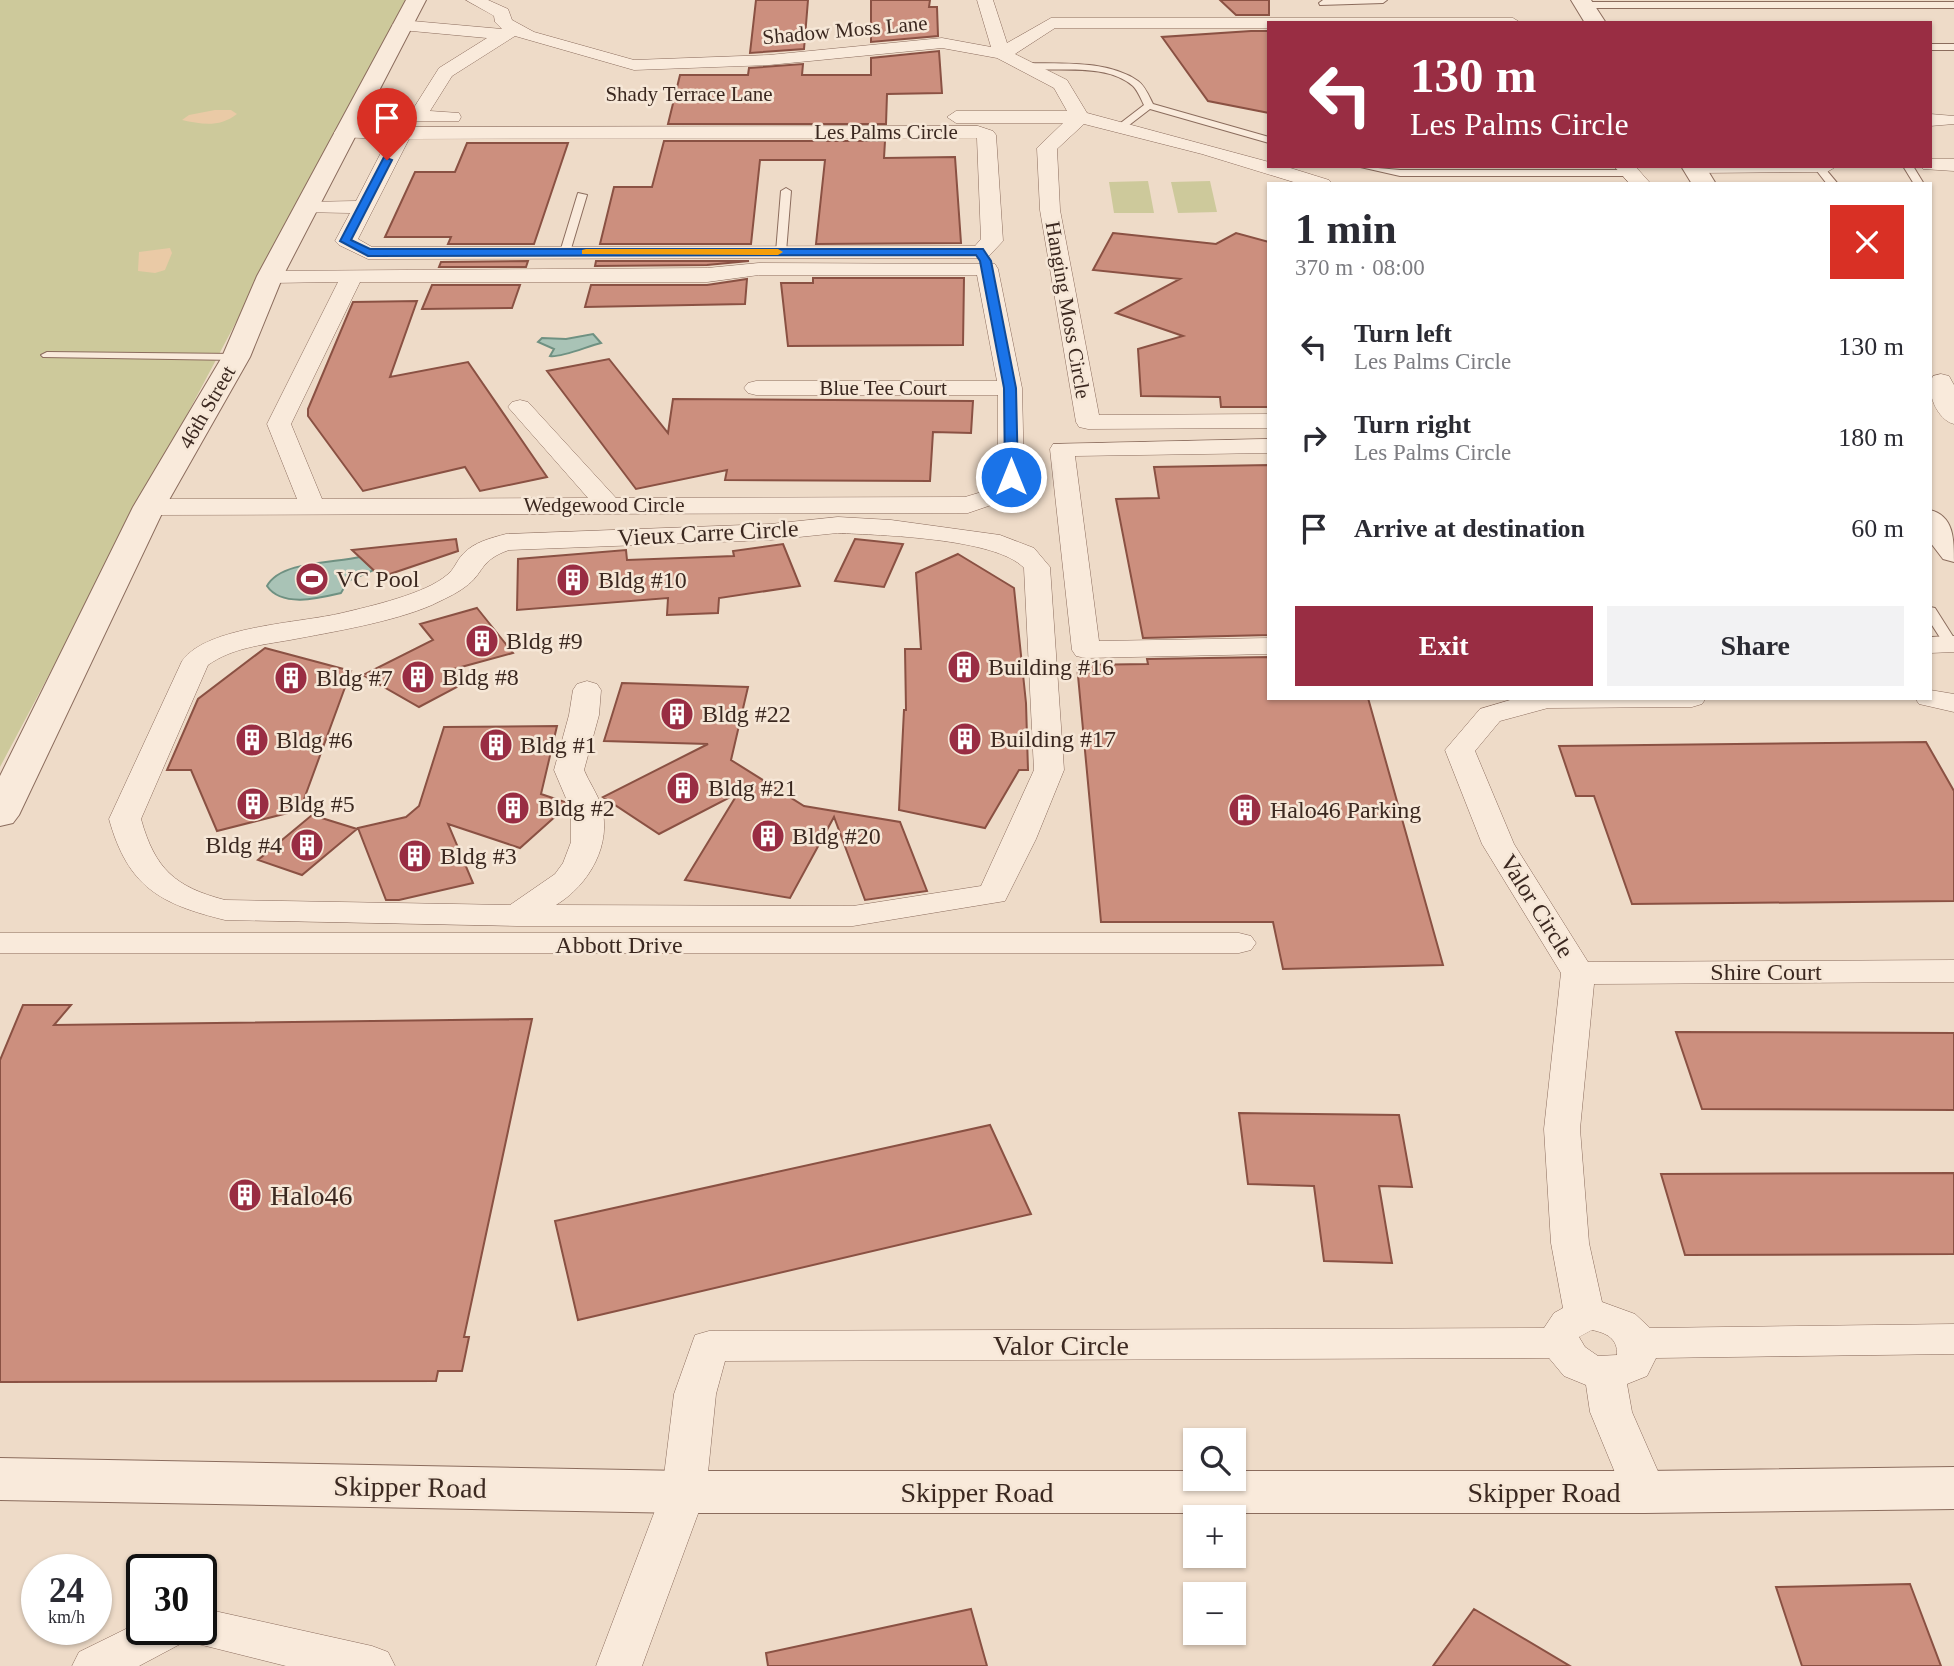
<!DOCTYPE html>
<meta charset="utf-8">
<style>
:root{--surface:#fff;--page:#f2f2f3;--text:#2b2b33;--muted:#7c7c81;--accent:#992d43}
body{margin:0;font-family:"Times New Roman",serif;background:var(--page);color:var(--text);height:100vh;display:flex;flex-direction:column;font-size:26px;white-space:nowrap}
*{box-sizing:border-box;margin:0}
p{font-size:23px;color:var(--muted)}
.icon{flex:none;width:38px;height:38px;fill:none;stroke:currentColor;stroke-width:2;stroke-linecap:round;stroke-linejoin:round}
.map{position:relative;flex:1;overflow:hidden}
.sheet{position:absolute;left:1267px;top:182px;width:665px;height:518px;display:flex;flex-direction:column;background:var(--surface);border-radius:0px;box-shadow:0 2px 5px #0004}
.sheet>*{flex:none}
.guide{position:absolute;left:1267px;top:21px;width:665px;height:147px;border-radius:0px;box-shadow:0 2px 5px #0004;background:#992d43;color:#fff;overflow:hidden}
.controls{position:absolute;left:1183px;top:1428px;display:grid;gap:14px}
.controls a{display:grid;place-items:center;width:63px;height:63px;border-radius:0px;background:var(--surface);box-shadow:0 2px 5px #0004;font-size:35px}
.speed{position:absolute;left:21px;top:1554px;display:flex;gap:14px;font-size:35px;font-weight:700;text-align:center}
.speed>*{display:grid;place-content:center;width:91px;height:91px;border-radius:50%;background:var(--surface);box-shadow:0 2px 5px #0004;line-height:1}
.speed small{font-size:18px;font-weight:400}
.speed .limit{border:4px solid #111;border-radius:10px;background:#fff;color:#111}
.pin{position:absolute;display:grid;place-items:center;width:60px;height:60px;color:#fff;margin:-72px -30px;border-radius:50% 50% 50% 0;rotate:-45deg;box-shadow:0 0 7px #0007}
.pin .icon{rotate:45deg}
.me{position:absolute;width:77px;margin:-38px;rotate:0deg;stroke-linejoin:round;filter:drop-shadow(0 0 5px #0008)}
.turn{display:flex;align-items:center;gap:24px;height:147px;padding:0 28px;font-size:32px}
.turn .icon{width:91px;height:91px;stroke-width:2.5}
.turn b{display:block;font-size:49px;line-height:60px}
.round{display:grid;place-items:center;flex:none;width:74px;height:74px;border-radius:0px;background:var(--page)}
.overview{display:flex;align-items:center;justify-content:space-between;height:119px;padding:0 28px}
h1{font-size:42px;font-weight:600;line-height:52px}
.cta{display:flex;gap:14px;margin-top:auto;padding:14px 28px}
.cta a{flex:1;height:80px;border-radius:0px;background:var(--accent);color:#fff;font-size:28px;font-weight:600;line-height:80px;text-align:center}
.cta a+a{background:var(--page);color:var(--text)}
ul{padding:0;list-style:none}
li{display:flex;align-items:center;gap:21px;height:91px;padding:0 28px}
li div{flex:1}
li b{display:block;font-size:26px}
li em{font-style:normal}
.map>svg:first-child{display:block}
.green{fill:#cdc99b}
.sand{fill:#eacaa6}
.water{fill:#a9c3b6;stroke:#6f9182;stroke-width:2}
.building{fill:#cc8f7e;stroke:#8a5143;stroke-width:2}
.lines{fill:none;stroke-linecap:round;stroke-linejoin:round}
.service-casing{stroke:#8b6c5d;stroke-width:2}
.minor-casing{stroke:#8b6c5d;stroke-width:1}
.tertiary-casing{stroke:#8b6c5d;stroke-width:2}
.service{fill:#f9eadb;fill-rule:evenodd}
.minor{fill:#f9eadb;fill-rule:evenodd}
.tertiary{fill:#f9eadb;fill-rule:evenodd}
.route{fill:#1a73e8;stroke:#114b97;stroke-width:2}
.slow{fill:#f59e0b}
.labels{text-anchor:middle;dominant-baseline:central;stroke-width:5;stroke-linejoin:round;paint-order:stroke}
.far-street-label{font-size:21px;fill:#3b2820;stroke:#f6e7d7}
.street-label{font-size:24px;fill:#3b2820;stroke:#f6e7d7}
.poi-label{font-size:24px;fill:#3b2820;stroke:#f6e7d7;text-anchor:start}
.near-poi-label{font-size:28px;fill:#3b2820;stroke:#f6e7d7;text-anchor:start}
.near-street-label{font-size:28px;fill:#3b2820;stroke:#f6e7d7}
</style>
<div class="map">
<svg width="1954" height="1666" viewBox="0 0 1954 1666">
<rect width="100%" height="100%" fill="#eedbc8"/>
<!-- green -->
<path class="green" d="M0 0H407L0 767Z
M1148 181 1154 213H1114L1109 182Z
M1210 181 1217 212 1178 213 1171 182Z"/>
<!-- sand -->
<path class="sand" d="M215 110H231L237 114C219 128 201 124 182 120L189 115Z
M170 248 172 253 165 270 155 273 138 271 139 252Z"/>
<!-- water -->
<path class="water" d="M593 334 601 343C588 346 561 358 550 356L554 349 538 342 542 338 566 339Z
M360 557 374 570 348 581 341 593C320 598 282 608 267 586 280 561 334 563 360 557Z"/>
<!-- building -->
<path class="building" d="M756 0H808L804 49 750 53Z
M871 0H930L929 7H937L938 36 871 42Z
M1220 0H1269V15H1236Z
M1251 31H1269V113L1208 101 1162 37Z
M939 51 942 93 887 94 886 124H668L680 75H748L749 68 803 64 802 75H871V58Z
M664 141H885L884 158 955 157 961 243 816 244 825 160H760L751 244H600L614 187H652Z
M467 143H568L534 244H448L451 237H385L415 172H455Z
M1113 233 1216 244 1236 233 1269 242V407H1221L1220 397 1141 396 1138 349 1183 336 1116 313 1180 279 1093 270Z
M528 261 526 267H439L441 262Z
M596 261H749L707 265 595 266Z
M813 278H964L963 345 788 346 781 283H813Z
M747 279 745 304 585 307 591 285H707Z
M432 285H520L512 308 422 309Z
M417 301 390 377 468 362 547 477 480 491 465 467 363 491 308 416V409L353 302Z
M609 359 668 433 673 399 973 401 971 433 933 432 930 481 725 480 727 470 636 489 547 371Z
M1269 465V635L1143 638 1116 499 1159 498 1154 467Z
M456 539 458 551 381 577 352 550Z
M855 539 903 544 884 587 835 581Z
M783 544 800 586 719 598 718 613 667 615 668 598 517 610 518 559 626 550 627 560 734 556 733 551Z
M958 554 1014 588 1026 703 1028 770H1019L985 828 899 810 904 710H906L905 649H921L916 573Z
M477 608 513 653 454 669 457 671V687L419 707 363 675 433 640 420 624Z
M265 648 351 671 300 810 217 831 191 770H167L198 699Z
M1269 657V698H1368L1443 965 1283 969 1273 922H1101L1077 665 1148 664 1147 659Z
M622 683 748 687 731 760 804 806 900 822 927 891 865 900 834 817 790 898 685 880 738 793 659 834 603 797 708 744 604 741Z
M557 726 541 794 565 802 567 806 520 848 448 824 473 883 399 900H386L358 828 406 817 419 806 444 727Z
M1926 742 1954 791V901L1632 904 1594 796H1576L1559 746Z
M312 815 357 829 302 875 258 860Z
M23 1005H71L54 1025 532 1019 464 1337H469L462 1371H438L436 1381 0 1382V1060Z
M1676 1032 1954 1033V1110L1702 1109Z
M1239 1113 1399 1115 1412 1187 1379 1186 1392 1263 1324 1261 1314 1186 1248 1184Z
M990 1125 1031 1214 578 1320 555 1221Z
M1954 1173V1254L1685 1255 1661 1174Z
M1910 1584 1941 1666H1802L1776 1587Z
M971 1609 987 1666H768L766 1653Z
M1474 1609 1570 1666H1433Z"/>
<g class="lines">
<defs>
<path id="service" d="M1323 0H1387L1383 3 1320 5 1319 3Z
M1954 2V8H1584L1580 5 1584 2Z
M1930 44H1954V50H1930Z
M1027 63C1061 64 1108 60 1138 81 1145 86 1149 96 1153 104L1269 137V143L1150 109 1124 129H1118V125L1144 105C1141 99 1138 91 1133 86 1105 62 1057 73 1024 68V64Z
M1356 166 1400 170H1630L1635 173 1630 176H1400Z
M1813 166H1823L1838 184H1827Z
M1903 166H1913L1924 184H1914Z
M786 188 791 191 786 252 781 255 776 252 781 191Z
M578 193 587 195 570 252 565 255 560 252Z
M47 352 236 354 242 357 236 360 43 357 41 355Z
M1930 607 1935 608 1954 638V647H1946L1930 622Z"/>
<path id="minor" d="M466 0H488L508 9 512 20 534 32 634 60 769 55 942 38 991 47 977 0H993L1007 43 1051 18H1513L1521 23H1269V28H1055L1015 54 1067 80 1087 113 1269 162V166H1284L1329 180 1332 184H1300L1202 154 1084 124 1057 149 1060 210 1099 415 1269 414V428L1088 429 1079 427 1076 422 1040 210 1037 148 1063 123H956L947 117 956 111H1067L1054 88 997 58 942 48 769 65 634 70 515 36 452 76 430 111 459 113 461 117 459 121H410L408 117 439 68 487 38 401 30 392 25 401 20 502 29 495 22 494 16Z
M1930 114 1954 116V124L1930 126Z
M978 126 993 131 996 135 1003 241 988 257 980 258 368 259 339 245 335 241 350 213 298 212 295 208 298 204 305 202 356 201 388 139 337 137 334 133 337 129 344 127ZM977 138 981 239 975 246 372 247 358 239 409 139Z
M1930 159H1954V171L1923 169 1921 166H1930Z
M1614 166H1635L1651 184H1630Z
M1837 166 1827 172 1694 173 1687 171 1684 167Z
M759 263 995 264 998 269 1022 388 1024 476 1003 501 968 513 149 515 140 512 136 507 140 502 149 499H297L267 424 338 282 270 283 262 281 259 276 262 271 707 268ZM759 275H977L997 381H756L748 383 744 388 748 393 756 395H998V475L985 491 965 497 616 498 528 402 520 400 512 402 508 407 588 498 322 499 291 424 360 282H707Z
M1941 374 1949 376 1954 385V424C1937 420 1925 391 1933 376Z
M1269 439V453L1075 456 1099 641 1269 638V654L1086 658 1076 656 1072 650 1050 449 1053 444Z
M838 517 891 520 1000 535 1034 548 1050 567 1064 770 1036 839 1005 901 853 926H517L225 920C160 904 128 887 109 819L182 661C206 626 301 623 342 613 371 606 425 594 447 575 454 570 457 560 463 554 474 542 491 538 506 534L770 524ZM838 533C880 535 996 538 1024 568L1034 770 981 886 853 906 556 905C589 885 613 844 601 805 597 793 589 782 584 770L599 715 601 690 597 684 587 681 577 684 573 690 569 715 554 770 571 810V842L563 863 555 874 510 905 225 900C175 887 155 869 141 819L208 665C232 648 261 645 290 640 332 632 393 622 432 605 442 600 456 594 465 587 485 573 478 561 509 550L770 540Z
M1954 636V652L1930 653V637Z
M1930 690 1954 694V712L1919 704 1915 698H1930Z
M1517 698H1706L1702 704 1692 707 1548 708 1500 721 1475 751 1514 844 1588 962 1954 960V982L1594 984 1580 1129 1589 1243 1602 1302 1635 1314 1650 1328 1954 1324V1354L1656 1358 1647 1376 1627 1384 1632 1412 1667 1492 1660 1504 1645 1509 1630 1504 1623 1492 1590 1412 1586 1385 1564 1376 1549 1358 725 1361 716 1394 706 1492 642 1666H596L662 1492 674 1394 695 1335 709 1331 1544 1328 1554 1313 1563 1308 1551 1243 1544 1129 1561 973 1482 844 1445 750 1480 709ZM1592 1330C1607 1333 1618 1339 1617 1355L1598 1356 1585 1347 1579 1337Z
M0 933H1239L1251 936 1256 943 1251 950 1239 953H0Z
M201 1608 372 1646 388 1652 395 1666H286L186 1641 139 1666H72L79 1652 142 1621V1629H201Z"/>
<path id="tertiary" d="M406 0H426L283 276 250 357 165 507 19 815 13 823 0 826V776L133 507 222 357 257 276Z
M1571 0H1591L1606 23H1585Z
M1681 166H1705L1716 184H1692Z
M1930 510C1954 516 1954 539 1954 562L1943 559 1930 542Z
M0 1458 684 1471H1195V1479H1234V1471H1645L1954 1467V1509L1645 1513H684L0 1500Z"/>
</defs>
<!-- service casing -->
<use href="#service" class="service-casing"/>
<!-- minor casing -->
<use href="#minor" class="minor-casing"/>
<!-- tertiary casing -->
<use href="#tertiary" class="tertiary-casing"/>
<!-- service -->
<use href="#service" class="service"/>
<!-- minor -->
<use href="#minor" class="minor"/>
<!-- tertiary -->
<use href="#tertiary" class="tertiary"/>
</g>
<!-- route -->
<path class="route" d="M384 157 392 160 351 240 370 249H983L991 261 1016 388 1018 477 1011 480 1005 477 1004 388 980 261 976 255 368 256 340 241Z"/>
<!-- slow -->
<path class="slow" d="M586 249H778L783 252 778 255 582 254V250Z"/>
<!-- icons -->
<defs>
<symbol id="stadium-disc" viewBox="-11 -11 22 22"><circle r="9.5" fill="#992d43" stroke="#f6e7d7"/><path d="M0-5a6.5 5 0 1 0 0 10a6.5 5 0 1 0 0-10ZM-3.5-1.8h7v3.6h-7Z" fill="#fff"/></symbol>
<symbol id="building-disc" viewBox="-11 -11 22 22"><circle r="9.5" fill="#992d43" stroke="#f6e7d7"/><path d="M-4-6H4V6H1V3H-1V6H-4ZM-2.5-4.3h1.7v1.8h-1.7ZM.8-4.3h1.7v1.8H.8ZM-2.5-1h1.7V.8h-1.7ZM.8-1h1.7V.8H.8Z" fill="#fff"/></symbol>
</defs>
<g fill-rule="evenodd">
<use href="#stadium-disc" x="293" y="560" width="38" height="38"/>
<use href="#building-disc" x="554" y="561" width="38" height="38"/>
<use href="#building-disc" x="463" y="622" width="38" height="38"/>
<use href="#building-disc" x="945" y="648" width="38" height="38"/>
<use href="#building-disc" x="399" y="658" width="38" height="38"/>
<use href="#building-disc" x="272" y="659" width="38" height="38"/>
<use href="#building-disc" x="658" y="695" width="38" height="38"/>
<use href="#building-disc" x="946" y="720" width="38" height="38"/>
<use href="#building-disc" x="233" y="721" width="38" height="38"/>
<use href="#building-disc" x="477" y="726" width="38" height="38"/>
<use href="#building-disc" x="664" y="769" width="38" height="38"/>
<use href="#building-disc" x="234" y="785" width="38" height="38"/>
<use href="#building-disc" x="494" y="789" width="38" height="38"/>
<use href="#building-disc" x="1226" y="791" width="38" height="38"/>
<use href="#building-disc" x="749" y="817" width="38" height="38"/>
<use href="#building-disc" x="288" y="826" width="38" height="38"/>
<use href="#building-disc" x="396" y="837" width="38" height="38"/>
<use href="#building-disc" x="226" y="1176" width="38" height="38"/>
</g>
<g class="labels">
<!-- far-street labels -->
<g class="far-street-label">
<text transform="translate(845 30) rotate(-5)">Shadow Moss Lane</text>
<text x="689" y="94">Shady Terrace Lane</text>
<text x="886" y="132">Les Palms Circle</text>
<text transform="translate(1068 310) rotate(80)">Hanging Moss Circle</text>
<text x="883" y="388">Blue Tee Court</text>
<text transform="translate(207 407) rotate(-60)">46th Street</text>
<text x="604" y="505">Wedgewood Circle</text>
</g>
<!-- street labels -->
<g class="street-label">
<text transform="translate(708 533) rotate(-3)">Vieux Carre Circle</text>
<text transform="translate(1537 906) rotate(58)">Valor Circle</text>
<text x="619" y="945">Abbott Drive</text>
<text x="1766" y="972">Shire Court</text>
</g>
<!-- poi labels -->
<g class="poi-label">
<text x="336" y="579">VC Pool</text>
<text x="598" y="580">Bldg #10</text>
<text x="506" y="641">Bldg #9</text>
<text x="988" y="667">Building #16</text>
<text x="442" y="677">Bldg #8</text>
<text x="316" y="678">Bldg #7</text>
<text x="702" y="714">Bldg #22</text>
<text x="990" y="739">Building #17</text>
<text x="276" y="740">Bldg #6</text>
<text x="520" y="745">Bldg #1</text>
<text x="708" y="788">Bldg #21</text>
<text x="278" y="804">Bldg #5</text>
<text x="538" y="808">Bldg #2</text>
<text x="1270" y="810">Halo46 Parking</text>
<text x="792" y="836">Bldg #20</text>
<text x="282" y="845" text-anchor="end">Bldg #4</text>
<text x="440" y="856">Bldg #3</text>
</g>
<!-- near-poi labels -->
<g class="near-poi-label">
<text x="270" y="1195">Halo46</text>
</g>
<!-- near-street labels -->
<g class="near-street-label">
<text x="1061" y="1345">Valor Circle</text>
<text transform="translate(410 1487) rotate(1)">Skipper Road</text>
<text x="977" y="1492">Skipper Road</text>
<text x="1544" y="1492">Skipper Road</text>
</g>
</g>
</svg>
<div class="controls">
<a><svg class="icon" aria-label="search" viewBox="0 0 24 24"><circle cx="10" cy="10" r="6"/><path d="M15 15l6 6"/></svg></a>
<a>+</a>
<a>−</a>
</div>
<div class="speed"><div>24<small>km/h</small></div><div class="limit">30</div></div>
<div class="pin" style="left:387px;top:160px;background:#d93025"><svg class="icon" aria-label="arrive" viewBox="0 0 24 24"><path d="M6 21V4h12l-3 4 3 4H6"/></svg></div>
<svg class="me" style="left:1011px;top:477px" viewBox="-20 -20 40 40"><circle r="17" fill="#1a73e8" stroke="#fff" stroke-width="3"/><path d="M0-11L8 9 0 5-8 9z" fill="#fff"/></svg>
<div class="guide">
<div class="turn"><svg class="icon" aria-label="left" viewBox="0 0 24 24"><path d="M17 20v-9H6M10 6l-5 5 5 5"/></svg><div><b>130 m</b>Les Palms Circle</div></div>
</div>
<section class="sheet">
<div class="overview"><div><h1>1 min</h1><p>370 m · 08:00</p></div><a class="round" style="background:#d93025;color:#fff"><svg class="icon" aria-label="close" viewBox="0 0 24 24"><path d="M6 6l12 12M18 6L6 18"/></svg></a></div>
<ul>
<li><svg class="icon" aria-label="left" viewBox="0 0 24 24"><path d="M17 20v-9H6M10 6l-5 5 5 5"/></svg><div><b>Turn left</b><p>Les Palms Circle</p></div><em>130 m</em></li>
<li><svg class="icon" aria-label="right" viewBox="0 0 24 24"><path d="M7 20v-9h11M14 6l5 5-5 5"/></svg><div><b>Turn right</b><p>Les Palms Circle</p></div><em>180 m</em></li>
<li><svg class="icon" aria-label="arrive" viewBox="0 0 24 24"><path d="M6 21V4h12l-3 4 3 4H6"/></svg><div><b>Arrive at destination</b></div><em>60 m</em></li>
</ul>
<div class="cta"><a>Exit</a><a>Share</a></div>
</section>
</div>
